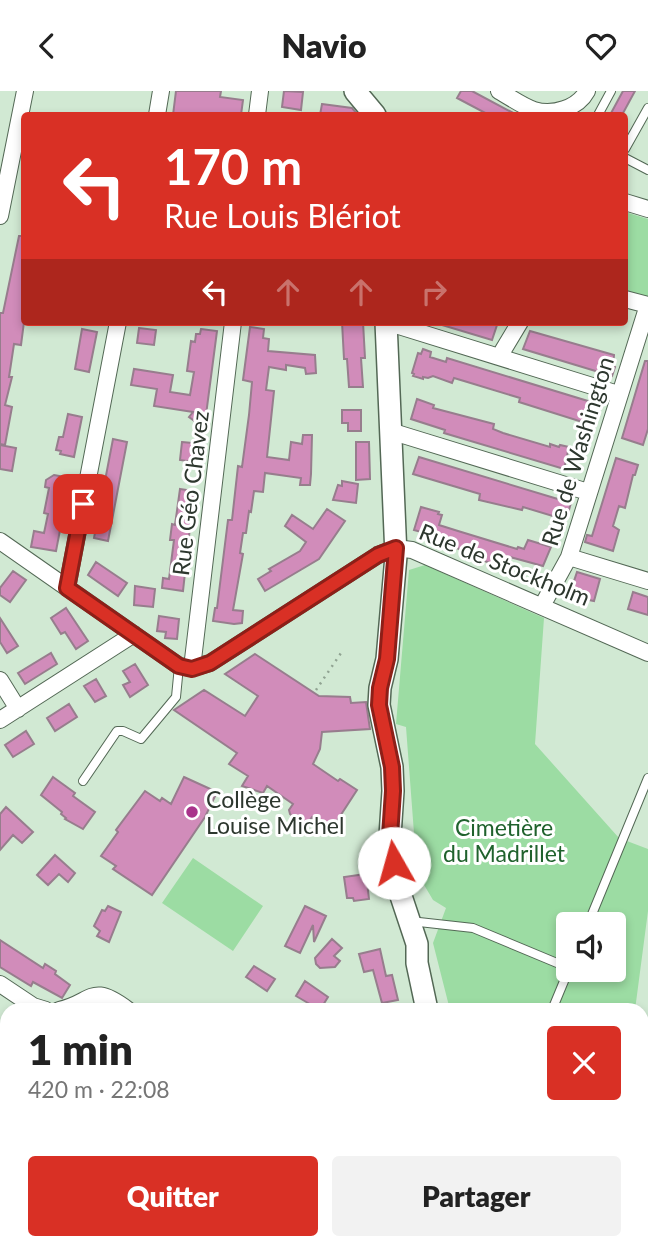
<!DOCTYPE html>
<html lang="fr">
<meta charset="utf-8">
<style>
:root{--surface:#fff;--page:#f2f2f2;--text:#222;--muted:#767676;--accent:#d93025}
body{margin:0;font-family:Lato,sans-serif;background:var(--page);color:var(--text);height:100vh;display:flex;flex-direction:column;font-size:26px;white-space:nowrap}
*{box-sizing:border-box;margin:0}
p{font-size:23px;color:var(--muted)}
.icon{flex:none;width:38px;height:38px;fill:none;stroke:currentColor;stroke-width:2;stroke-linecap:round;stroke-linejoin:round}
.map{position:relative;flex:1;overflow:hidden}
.details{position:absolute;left:0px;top:912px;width:649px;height:247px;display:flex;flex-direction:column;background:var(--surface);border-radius:21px 21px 0 0;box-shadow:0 4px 10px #0003}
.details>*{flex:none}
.guide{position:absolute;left:21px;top:21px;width:607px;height:214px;border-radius:7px;box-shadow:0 4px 10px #0003;background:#d93025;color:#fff;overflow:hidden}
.tools{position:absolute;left:556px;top:821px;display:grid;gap:14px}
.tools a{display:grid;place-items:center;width:70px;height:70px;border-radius:7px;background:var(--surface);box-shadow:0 4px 10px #0003;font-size:35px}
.pin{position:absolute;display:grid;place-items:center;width:60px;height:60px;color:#fff;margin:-30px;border-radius:14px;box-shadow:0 4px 10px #0006}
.me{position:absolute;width:77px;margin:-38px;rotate:353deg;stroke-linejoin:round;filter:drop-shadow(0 0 5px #0008)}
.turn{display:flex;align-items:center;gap:24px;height:147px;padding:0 28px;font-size:32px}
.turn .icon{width:91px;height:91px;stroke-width:2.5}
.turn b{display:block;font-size:49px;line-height:60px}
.lanes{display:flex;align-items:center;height:66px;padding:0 28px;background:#0003;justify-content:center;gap:35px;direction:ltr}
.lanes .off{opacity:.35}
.round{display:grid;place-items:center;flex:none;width:74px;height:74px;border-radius:7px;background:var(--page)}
.head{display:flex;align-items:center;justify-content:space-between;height:119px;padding:0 28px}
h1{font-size:42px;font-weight:800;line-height:52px}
.cta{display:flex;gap:14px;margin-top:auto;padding:14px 28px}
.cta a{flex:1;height:80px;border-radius:7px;background:var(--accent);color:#fff;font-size:28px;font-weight:800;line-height:80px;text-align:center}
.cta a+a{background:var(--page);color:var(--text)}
header{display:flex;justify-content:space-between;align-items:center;height:91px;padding:0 28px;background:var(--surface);font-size:32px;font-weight:800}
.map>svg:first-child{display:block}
.green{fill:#9cdca3;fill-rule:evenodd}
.building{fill:#d18cba;stroke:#977d8d;stroke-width:2}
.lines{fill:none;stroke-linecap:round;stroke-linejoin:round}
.lane-casing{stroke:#536855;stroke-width:10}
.street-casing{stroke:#536855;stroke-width:18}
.secondary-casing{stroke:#536855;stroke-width:24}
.path{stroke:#90a392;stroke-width:2.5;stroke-dasharray:2 5;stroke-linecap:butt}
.lane{stroke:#fff;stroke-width:8}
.street{stroke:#fff;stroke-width:16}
.secondary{stroke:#fff;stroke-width:21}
.route-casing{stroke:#8d1f18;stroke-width:18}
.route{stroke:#d93025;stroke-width:12}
.poi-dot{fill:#a9338b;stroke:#fff;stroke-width:2.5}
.labels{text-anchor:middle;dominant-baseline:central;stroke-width:6;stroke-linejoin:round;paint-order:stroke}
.street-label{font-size:23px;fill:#2d372e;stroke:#fff}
.poi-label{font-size:23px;fill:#2d372e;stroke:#fff;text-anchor:start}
.park-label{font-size:23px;fill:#20622d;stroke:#fff}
</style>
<header><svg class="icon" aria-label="back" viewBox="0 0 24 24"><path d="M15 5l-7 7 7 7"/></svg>Navio<svg class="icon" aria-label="heart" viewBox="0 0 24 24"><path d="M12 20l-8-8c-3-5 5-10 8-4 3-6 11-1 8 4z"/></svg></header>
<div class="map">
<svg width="648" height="1158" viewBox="0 0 648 1158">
<rect width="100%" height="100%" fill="#d1e9d3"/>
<!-- green -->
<path class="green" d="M625 121 648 128V210L625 203Z
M425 474 544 527 535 653 619 747 648 758V820L635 919H450L433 852 446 817 433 809 417 782 406 636 396 633 409 479ZM569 833H614V878H569Z
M193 767 263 815 233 860 162 812Z"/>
<!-- building -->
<path class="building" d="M176 0H221L220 6 243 9 241 24 225 23V24H173Z
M284 0 303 1 301 19 282 16Z
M461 0H472L517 24H489L457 7Z
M623 0H635L622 24H610Z
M322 13 352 17 358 24H320Z
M19 145H24V231L21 254 14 253 9 286H12L5 314 12 316 5 354 0 353V222H3Z
M342 231H363L365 267H361L363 296H349L347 268H344Z
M442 231H498L492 249 442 234Z
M250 236 264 238 263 247 269 248 268 260 315 264 316 282 306 283 305 277 286 274V279L269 276 266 299 274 300 267 366 289 369 291 351 302 353 303 344H312L311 383 310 394H300L301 387 265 382 263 401 254 400 251 421 249 420 246 442H243L240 462 243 463 233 519 243 520 242 532 234 533 213 530 215 517H217L228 429H232L238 375 242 376 249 324 252 291 243 289Z
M139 237 156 239 154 254 137 252Z
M82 238 97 241 89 281 75 278Z
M201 238 217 240 206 324 200 334 189 326 193 321 154 315 157 298 131 294 134 278 173 284 170 301 190 304 194 281 187 280 191 250 195 251 196 243H200Z
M530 240 614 264 613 275 615 276 612 285 523 258Z
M423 258 431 261 430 266 446 271 447 267 601 314 595 335 519 311 520 307 464 290 454 287 452 292 433 285 428 287 423 286V288L413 285 414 283 412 282 418 262 421 263Z
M645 270H648V338L643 354 622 347Z
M417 308 434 314 433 317 494 333 493 338 503 342 550 356V353L559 356 560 354 569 356 564 378 444 342 445 339 411 328Z
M342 319H361V340H348V332H342Z
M68 323 82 326 74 366 60 363 61 360 56 359 59 346H63Z
M113 348 127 351 108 450 94 447Z
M182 351 202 353 200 372 180 369Z
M356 351H369L370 388 356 389Z
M0 354 16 357 12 380 0 378Z
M419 366 571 412 566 429 523 416 522 419 479 409 480 403 413 383Z
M616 367 638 374 635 384H633L625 417 619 415 613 435 619 439 613 460 585 451 587 444 592 445Z
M54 384 70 387 56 460 31 456 34 440 44 442 48 423 44 422 49 397 45 396 46 389Z
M342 390 358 393 356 412 333 409 338 394 342 395Z
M180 398 194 400 183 500 162 497 163 487 169 488 174 449H170L172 433 175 434Z
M421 416 439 421 438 423 442 424 439 434 458 440 517 458 518 456 524 458 528 449 551 456 543 475 510 466 506 477 484 470 486 466 453 456 455 450 414 439Z
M327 418 345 430 319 468 265 500 258 488 271 480 269 478 300 460 306 451 285 435 292 424 313 438Z
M96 471 127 492 118 505 88 484Z
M13 480 26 489 10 511 0 504V497Z
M577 481 600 488 594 510 569 505Z
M135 495 155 498 153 516 134 514Z
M633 501 648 506V524L628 518Z
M66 517 88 550 76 558 65 541 61 543 51 527Z
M159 525 179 528 177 548 165 547 166 541 157 540Z
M0 527 18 555 7 562 0 551Z
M51 562 57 573 25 593 18 582Z
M255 563 319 605 350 606 351 612 366 611 370 638 322 641 320 658 313 673 338 690 340 688 357 699 331 739 312 726 304 737 290 723 289 719 293 713 267 695 263 702 242 695 248 685 229 673 237 662 174 619 204 599 245 625 258 605 225 583Z
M135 573 148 594 130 606 123 594 130 591 123 580Z
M96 588 106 605 95 611 84 595Z
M69 613 77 626 55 640 47 627Z
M26 640 34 653 13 666 5 654Z
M53 686 75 702 73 705 95 721 83 738 65 728 66 727 61 723 62 721 41 704Z
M184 686 217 701 205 726 152 804 113 778 116 775 101 765 118 741 116 739 145 700 160 710 162 707 171 713Z
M6 716 33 741 22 752 13 744 0 759V723Z
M55 764 75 782 68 791 59 783 48 794 37 784Z
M366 783 369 808 354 810 353 807H347L344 786Z
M108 815 121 821 109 851 97 845 100 840 94 835 102 819 105 820Z
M305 815 326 825 314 851 313 834 300 862 285 855Z
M332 848 342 857 334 865 340 870 335 876 320 877 316 873 315 867Z
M0 849 43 877 45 873 56 880 55 883 70 894 62 907 33 891 31 895 0 876Z
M380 858 386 885 392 884 398 909 382 912 373 879 364 881 359 863Z
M254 875 275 888 267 900 246 886Z
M305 890 328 906 320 919 296 905Z"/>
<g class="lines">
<defs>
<path id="lane" d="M598 24 611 0
M625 58 648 17
M625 67 648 79
M83 690 117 640H123L141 648 176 606 179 575
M412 833 419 831 473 837 569 877
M588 833 648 687
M552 919 569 878"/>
<path id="street" d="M499 0C510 6 522 15 534 19 553 25 578 17 587 0
M157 24 161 0
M257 24 260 0
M625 111 648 118
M0 125 25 0
M625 208 648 214
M386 231 618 303
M499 266 520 231
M390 340 588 401
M0 450 179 575 192 577 210 572 378 464 396 457 412 459 648 562
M569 466 648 490
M67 497 118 231
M542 515 569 466 648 214
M192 577 233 231
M0 589 18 618
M0 629 134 543
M0 893 33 915 46 919
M59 919C93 912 90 890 128 919
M0 966 7 955
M642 1104 648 1105
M75 1158 84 1152
M338 1158 356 1152"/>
<path id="secondary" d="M355 0 375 24
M386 231 396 465 387 568 380 597 379 614 392 676 393 700 390 745 399 799 417 853V872L427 919
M0 1101 7 1105
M111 1152 127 1158
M484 1152 485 1158"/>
</defs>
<!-- lane casing -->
<use href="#lane" class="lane-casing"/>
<!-- street casing -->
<use href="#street" class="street-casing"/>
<!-- secondary casing -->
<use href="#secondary" class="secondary-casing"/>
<!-- path -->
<path class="path" d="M316 599 341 562"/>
<!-- lane -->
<use href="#lane" class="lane"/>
<!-- street -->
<use href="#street" class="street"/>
<!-- secondary -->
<use href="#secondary" class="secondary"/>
</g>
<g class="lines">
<defs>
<path id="route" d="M83 413 67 497 179 575 192 578 210 572 378 464 396 457 387 568 380 597 379 614 392 676 393 700 390 745 394 772"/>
</defs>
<!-- route casing -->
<use href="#route" class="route-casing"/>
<!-- route -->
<use href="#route" class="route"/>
</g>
<!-- markers -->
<circle class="poi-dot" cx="192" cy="721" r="7"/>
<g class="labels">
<!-- street labels -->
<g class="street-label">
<text transform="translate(577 360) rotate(-73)">Rue de Washington</text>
<text transform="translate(190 402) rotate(-83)">Rue Géo Chavez</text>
<text transform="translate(505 473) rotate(22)">Rue de Stockholm</text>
</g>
<!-- poi labels -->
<g class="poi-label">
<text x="206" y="708">Collège<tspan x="206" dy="26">Louise Michel</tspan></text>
</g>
<!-- park labels -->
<g class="park-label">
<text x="504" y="736">Cimetière<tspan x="504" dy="26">du Madrillet</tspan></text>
</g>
</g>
</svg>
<div class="tools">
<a><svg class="icon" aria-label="sound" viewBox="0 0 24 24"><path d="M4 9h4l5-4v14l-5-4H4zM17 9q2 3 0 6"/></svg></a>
</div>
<div class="pin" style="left:83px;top:413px;background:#d93025"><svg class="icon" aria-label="arrive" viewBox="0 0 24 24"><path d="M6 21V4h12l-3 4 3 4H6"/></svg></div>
<svg class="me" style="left:394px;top:772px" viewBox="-20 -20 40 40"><circle r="19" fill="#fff"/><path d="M0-13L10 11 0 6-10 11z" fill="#d93025"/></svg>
<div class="guide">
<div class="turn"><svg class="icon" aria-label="left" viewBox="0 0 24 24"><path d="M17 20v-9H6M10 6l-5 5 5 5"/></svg><div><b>170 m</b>Rue Louis Blériot</div></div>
<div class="lanes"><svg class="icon" aria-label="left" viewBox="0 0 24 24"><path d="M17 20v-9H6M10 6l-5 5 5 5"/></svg><svg class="icon off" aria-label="ahead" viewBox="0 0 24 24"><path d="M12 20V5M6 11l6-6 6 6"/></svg><svg class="icon off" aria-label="ahead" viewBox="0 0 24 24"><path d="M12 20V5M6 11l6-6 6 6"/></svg><svg class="icon off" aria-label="right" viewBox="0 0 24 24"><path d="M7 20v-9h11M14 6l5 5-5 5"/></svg></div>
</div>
<section class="details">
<div class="head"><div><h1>1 min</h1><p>420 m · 22:08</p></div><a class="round" style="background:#d93025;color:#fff"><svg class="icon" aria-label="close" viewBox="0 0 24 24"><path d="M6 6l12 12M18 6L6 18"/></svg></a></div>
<div class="cta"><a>Quitter</a><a>Partager</a></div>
</section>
</div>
